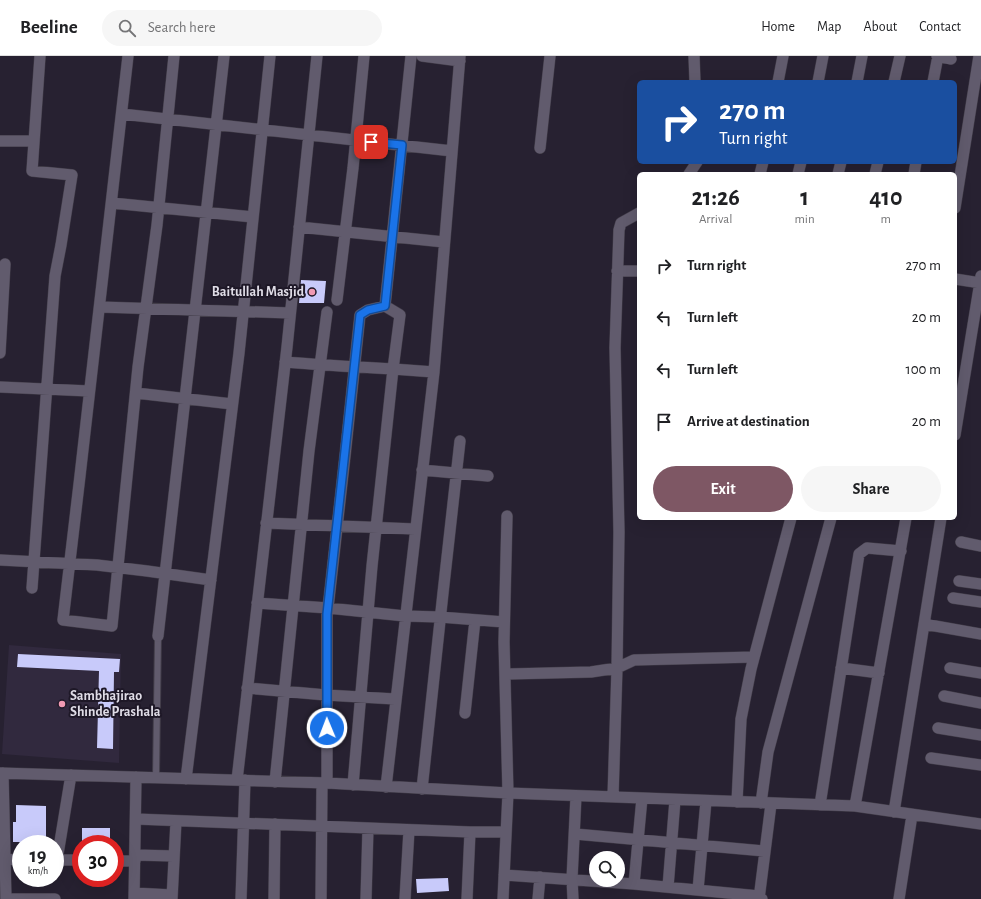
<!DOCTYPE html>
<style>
:root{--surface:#fff;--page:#f6f6f6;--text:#202124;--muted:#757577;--line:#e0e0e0;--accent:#7e5764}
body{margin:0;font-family:"Alegreya Sans",sans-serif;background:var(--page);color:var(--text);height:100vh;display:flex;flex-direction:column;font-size:15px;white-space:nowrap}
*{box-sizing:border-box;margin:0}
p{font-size:13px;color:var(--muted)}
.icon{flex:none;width:22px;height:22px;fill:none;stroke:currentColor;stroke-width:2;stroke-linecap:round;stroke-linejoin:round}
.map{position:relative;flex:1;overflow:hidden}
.drawer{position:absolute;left:637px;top:116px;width:320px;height:348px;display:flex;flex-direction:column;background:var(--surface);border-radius:6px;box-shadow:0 4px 16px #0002}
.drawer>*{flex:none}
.hud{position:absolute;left:637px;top:24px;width:320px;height:84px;border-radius:6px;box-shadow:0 4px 16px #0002;background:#1a4fa0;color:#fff;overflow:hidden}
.buttons{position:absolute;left:589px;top:795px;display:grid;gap:8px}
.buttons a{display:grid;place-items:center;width:36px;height:36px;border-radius:50%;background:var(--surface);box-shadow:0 4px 16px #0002;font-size:20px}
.speed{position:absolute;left:12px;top:779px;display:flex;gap:8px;font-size:20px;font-weight:700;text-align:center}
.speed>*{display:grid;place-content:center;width:52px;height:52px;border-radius:50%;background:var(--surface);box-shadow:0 4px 16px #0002;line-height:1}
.speed small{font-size:10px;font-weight:400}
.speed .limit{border:6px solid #d22;background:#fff;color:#111}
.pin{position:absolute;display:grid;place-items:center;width:34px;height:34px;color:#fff;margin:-17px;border-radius:8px;box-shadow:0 2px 6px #0006}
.me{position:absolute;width:44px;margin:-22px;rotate:359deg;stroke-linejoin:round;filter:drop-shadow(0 0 3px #0008)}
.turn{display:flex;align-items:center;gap:14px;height:84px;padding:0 16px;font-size:18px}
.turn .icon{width:52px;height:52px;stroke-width:2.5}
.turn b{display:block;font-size:28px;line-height:34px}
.eta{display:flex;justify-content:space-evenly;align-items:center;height:68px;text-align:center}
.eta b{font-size:24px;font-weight:700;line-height:28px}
.primary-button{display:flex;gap:8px;margin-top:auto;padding:8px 16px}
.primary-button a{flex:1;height:46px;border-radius:24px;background:var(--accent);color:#fff;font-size:16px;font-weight:700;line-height:46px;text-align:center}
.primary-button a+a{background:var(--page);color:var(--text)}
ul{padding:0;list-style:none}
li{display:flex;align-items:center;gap:12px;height:52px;padding:0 16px}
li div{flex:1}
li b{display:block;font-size:15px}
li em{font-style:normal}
header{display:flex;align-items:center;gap:24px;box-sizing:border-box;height:56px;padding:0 20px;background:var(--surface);border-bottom:1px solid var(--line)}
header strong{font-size:19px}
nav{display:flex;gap:22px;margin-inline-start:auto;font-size:14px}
.search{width:280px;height:36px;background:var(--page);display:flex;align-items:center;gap:10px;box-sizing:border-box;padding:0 14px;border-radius:22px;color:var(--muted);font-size:15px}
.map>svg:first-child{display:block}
.built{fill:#31293e}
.building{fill:#c8cafa}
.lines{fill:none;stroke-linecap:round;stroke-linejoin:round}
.service-casing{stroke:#423d49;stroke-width:8}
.minor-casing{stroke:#423d49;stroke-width:12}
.service{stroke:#615b6d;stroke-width:6}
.minor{stroke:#615b6d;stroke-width:11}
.route-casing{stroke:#114b97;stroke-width:10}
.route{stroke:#1a73e8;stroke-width:7}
.poi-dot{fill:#f19ab3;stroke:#1e1827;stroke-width:1.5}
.labels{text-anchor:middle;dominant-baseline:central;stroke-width:4;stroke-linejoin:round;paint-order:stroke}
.poi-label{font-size:14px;font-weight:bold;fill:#dfdce6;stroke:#1e1827;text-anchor:end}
</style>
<header>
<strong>Beeline</strong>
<div class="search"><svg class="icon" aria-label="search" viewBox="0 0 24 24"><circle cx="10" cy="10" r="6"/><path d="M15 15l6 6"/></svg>Search here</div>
<nav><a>Home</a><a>Map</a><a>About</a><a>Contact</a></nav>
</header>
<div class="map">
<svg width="981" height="843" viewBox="0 0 981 843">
<rect width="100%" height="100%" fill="#272131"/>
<!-- built -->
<path class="built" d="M9 589 121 598 119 707 2 698Z"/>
<!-- building -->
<path class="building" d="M301 224 326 225 324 247H299Z
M18 598 120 603 119 616H114L113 693 97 692 99 615 17 611Z
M16 749 46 750V786H13V766H16Z
M82 772H110V788H82Z
M448 822 449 835 417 837 416 823Z"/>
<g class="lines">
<defs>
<path id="service" d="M156 721 158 580"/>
<path id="minor" d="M128 0C108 188 85 376 63 564L112 570 138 311 157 169 174 0
M422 0 460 5
M694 0 695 26
M937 0 951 3
M778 26 783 0
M818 26 823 0
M857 26 862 0
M894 26 900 0
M933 26 938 0
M122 58 452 95
M0 85H34
M540 92 550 0
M689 118 697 106
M760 118 763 106
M798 118 801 106
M838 118 841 106
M875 118 878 106
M914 118 916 106
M112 147 253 161
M955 152 979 0
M299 171 444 186
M617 215H639
M955 223 981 227
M337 244 353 112 364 0
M385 250 411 0
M100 251 290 257
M0 297 5 208
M285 306C321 309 357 311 393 313L400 259 385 250 368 254 360 259C350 357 339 454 328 552L327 558V727
M434 316 460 0
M0 331 89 335
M136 337 232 348
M955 379 981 220
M422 414 488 420
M266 467 415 473
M961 486 981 490
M0 504 97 509 147 515 211 524
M959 525 981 528
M32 532 55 220 61 189 72 119 32 115 40 0
M953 542 981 546
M257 547 328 552 405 560 440 561 504 566
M924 568 981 578
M158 580 224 0
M841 612 879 617
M950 612 981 617
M505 618 591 616 617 612 634 604 754 601
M247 632 326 639 395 643
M944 640 981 647
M465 657 475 564
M938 672 981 679
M931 702 981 709
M0 717 327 727 508 737 855 750 981 768
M3 717 6 843
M186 723 239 297 270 0
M237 724 287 291 317 0
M275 726 309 395 327 256
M353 729 372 510 393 313 434 316 386 731
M422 733 443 537 460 385
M613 741 617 612 619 476 615 292 619 174 621 167 639 157
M737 746 741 663 751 613 791 462
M761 747 768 696 831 462
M820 749 859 498 867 492 901 495
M855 750 906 462
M894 756 941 462
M136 763 470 776H506
M575 778 765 795
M135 799 174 800
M5 803 21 804
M55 804H81
M57 804 71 719
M115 805H135
M504 819 634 828 759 840 762 843
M634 828 642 742
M668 831 675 744
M698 834 706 745
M134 837 172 839
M6 843H55
M134 843 136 721
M172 843 176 765
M241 843 245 724
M274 843 275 768
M321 843 322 727
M366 843 368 772
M405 843 409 774
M467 843 470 776
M503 843 508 737 504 586 507 460
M538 843 540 821
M573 843 572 823 576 740
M759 843 771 748
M899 843 912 759"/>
</defs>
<!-- service casing -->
<use href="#service" class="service-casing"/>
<!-- minor casing -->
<use href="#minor" class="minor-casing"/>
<!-- service -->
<use href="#service" class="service"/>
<!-- minor -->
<use href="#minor" class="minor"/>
</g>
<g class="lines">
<defs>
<path id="route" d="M327 672V558L360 259 368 254 385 250 402 89 371 86"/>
</defs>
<!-- route casing -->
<use href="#route" class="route-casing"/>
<!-- route -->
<use href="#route" class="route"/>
</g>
<!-- markers -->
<g class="poi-dot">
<circle cx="312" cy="236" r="4"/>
<circle cx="62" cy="648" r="4"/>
</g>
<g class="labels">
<!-- poi labels -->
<g class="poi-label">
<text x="304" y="236">Baitullah Masjid</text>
<text x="70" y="640" text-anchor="start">Sambhajirao<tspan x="70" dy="16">Shinde Prashala</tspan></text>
</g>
</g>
</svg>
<div class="buttons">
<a><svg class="icon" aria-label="search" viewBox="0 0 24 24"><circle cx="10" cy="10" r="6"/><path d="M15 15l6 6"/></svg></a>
</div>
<div class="speed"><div>19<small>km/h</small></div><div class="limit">30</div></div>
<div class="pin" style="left:371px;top:86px;background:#d93025"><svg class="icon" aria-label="arrive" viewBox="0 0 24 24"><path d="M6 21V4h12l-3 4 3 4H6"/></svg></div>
<svg class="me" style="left:327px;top:672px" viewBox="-20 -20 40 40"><circle r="17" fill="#1a73e8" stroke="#fff" stroke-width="3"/><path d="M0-11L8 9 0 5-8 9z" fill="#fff"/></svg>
<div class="hud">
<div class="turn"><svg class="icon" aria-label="right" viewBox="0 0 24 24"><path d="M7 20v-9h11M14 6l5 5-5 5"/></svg><div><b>270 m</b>Turn right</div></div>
</div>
<section class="drawer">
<div class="eta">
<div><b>21:26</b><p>Arrival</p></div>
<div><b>1</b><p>min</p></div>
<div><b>410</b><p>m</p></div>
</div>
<ul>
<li><svg class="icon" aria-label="right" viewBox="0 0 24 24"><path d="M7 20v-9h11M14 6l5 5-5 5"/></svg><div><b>Turn right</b></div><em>270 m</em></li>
<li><svg class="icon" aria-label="left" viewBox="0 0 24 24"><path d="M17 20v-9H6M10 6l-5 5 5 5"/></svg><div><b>Turn left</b></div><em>20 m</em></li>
<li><svg class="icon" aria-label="left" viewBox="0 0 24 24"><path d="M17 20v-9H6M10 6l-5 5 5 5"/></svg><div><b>Turn left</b></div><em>100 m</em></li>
<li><svg class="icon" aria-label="arrive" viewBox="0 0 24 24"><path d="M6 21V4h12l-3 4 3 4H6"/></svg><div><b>Arrive at destination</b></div><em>20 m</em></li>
</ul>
<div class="primary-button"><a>Exit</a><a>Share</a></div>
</section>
</div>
